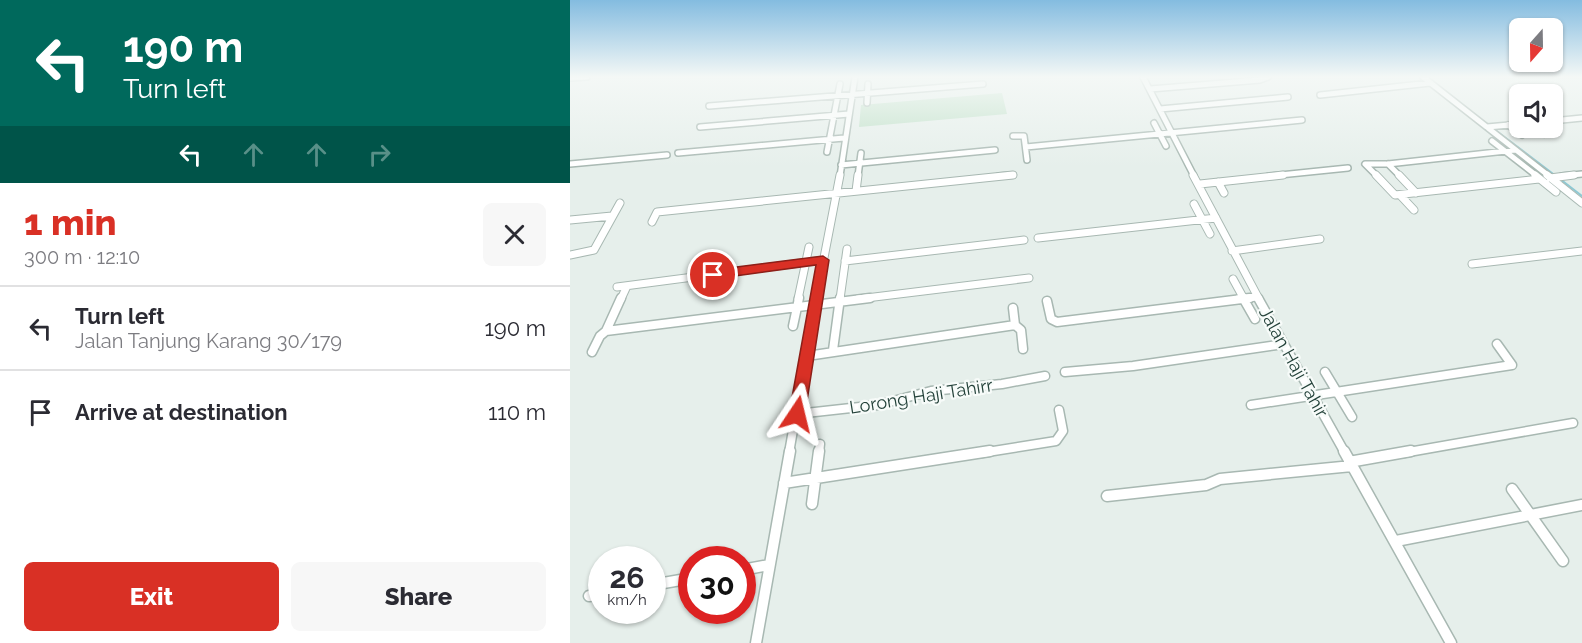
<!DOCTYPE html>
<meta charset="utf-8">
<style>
:root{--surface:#fff;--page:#f7f7f7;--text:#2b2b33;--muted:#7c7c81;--line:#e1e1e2;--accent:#d93025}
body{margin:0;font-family:Raleway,sans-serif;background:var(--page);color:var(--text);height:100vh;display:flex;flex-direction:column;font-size:22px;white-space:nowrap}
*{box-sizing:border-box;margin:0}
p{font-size:20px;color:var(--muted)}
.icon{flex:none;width:33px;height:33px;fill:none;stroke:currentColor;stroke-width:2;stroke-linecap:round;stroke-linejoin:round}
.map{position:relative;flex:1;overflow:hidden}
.drawer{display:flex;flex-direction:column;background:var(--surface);width:570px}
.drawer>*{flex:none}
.hud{background:#00695c;color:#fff;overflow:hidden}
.needle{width:39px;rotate:200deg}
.tools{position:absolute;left:939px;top:18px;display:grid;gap:12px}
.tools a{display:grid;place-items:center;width:54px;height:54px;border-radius:9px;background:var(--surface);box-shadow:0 2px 4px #0004;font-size:30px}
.speed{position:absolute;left:18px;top:546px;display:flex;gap:12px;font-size:30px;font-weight:700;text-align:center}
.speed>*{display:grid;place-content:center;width:78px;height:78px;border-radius:50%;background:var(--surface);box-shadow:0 2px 4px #0004;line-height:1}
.speed small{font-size:15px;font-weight:400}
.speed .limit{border:9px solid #d22;background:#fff;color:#111}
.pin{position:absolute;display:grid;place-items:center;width:51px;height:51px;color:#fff;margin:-26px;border:3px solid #fff;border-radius:50%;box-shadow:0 2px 6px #0007}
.me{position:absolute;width:66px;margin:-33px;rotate:10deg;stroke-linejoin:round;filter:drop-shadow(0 0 4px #0008)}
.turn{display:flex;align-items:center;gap:21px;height:126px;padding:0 24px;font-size:27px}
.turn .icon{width:78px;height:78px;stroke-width:2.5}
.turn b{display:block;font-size:42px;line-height:51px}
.lanes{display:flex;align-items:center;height:57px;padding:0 24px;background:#0003;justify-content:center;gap:30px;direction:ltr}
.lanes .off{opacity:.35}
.round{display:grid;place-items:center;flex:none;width:63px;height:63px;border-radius:9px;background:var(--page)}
.overview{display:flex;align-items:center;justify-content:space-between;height:102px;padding:0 24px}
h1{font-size:36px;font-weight:800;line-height:45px;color:var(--accent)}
.action{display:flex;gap:12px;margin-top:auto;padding:12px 24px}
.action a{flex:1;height:69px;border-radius:9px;background:var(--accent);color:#fff;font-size:24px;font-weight:800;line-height:69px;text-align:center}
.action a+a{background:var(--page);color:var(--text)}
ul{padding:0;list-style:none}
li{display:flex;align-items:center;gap:18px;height:84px;padding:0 24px;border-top:2px solid var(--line)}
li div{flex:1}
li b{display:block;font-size:22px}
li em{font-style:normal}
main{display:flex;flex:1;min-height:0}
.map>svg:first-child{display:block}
.green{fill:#bfe0c8}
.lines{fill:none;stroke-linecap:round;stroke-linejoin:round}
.stream-far1{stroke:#8ec9d4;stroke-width:1.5}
.stream{stroke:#8ec9d4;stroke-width:2}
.street-far3-casing{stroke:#a8b8b2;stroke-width:8}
.street-far2-casing{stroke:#a8b8b2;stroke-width:9}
.street-far1-casing{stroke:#a8b8b2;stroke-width:11}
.street-casing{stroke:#a8b8b2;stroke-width:13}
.street-far3{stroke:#fff;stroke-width:5}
.street-far2{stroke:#fff;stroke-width:7}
.street-far1{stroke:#fff;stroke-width:8}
.street{stroke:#fff;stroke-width:10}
.route{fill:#d93025;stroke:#8d1f18;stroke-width:1.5}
.labels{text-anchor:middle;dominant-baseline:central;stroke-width:4.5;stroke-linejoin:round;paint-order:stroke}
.street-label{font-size:18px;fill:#24423a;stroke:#f7fbf9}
</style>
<main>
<section class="drawer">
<div class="hud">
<div class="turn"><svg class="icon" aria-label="left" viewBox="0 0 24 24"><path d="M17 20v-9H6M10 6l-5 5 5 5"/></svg><div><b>190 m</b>Turn left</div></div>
<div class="lanes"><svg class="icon" aria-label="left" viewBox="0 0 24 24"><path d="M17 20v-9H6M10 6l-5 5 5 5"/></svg><svg class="icon off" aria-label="ahead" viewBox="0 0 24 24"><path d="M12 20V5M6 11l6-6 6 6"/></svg><svg class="icon off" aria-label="ahead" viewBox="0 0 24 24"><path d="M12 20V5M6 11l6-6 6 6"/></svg><svg class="icon off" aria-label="right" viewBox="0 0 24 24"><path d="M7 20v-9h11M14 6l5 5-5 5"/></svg></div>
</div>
<div class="overview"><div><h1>1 min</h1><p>300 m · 12:10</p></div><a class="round"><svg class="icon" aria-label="close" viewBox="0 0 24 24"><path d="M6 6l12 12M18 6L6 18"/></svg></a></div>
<ul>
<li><svg class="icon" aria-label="left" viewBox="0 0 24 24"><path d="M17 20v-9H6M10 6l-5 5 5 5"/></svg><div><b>Turn left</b><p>Jalan Tanjung Karang 30/179</p></div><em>190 m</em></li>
<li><svg class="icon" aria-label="arrive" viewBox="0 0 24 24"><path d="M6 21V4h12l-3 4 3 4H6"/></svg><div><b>Arrive at destination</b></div><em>110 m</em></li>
</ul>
<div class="action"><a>Exit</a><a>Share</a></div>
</section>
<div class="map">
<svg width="1012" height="643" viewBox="0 0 1012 643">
<rect width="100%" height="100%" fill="#e6efeb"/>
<!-- green -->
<path class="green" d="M432 93 437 114 289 127 291 105Z"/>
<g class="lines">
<!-- stream-far1 -->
<path class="stream-far1" d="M858 77 917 124
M923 128 985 175"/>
<!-- stream -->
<path class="stream" d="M990 179 1012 196"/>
<defs>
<path id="street-far3" d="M573 77 624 176
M853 77 979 176
M0 78 17 77
M580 89 690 80 698 77
M750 95 860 83
M297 103 298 84
M139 106 413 84
M590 109 718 97
M982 121 1012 118
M584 123 596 146
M938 125 952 135
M130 127 279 114
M917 127 950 124
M965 128 974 134
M443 136H454L457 160
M922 141 967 176
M456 147 732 120
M257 152 270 84
M108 153 274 138
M0 164 97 155
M818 164 945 150
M818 164 830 176
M271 165 425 150
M270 176 285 77
M288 176 291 153
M429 176 443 175
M699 176 778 168
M807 176 795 164H816
M992 176 1012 174"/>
<path id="street-far2" d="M623 175 689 299
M806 175 825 195 969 179
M829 175 846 193
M965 175 986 192
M977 175 1012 203
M980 178 1004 175
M648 182 654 193
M630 184 713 175
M286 191 288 175
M830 195 844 210
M624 204 640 234
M0 220 42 216
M82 222 87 212 443 175
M468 238 646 218
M662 251 750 239
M0 255 24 250 50 203
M275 261 454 240
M902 264 1012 251
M663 279 674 299
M47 287 253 260
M51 299 57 286
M228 299 239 247
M246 299 270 175
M270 299 277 249
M288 299 459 278
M668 299 687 297"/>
<path id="street-far1" d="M673 298 685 319
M688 298 775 453
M477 301 481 319 487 322 680 298
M443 308 445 325
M223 326 229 298
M36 331 51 298
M263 350 270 298
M22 352 30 336 36 331 300 298
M237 356 445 325 451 330 453 349
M495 372 563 366 714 344
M755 372 782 417
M681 405 942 365 927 344
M227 414 308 405 361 391 432 384 475 376
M219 453 246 298
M249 453 250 444
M411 453 486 441 493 431 489 410
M833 453 1003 423"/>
<path id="street" d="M774 451 881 643
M779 462 841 451
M214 483 420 451
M942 489 993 561
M537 496 636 485 650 479 782 466
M242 504 249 451
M826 541 1012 505
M172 570 199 565
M82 585 122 578
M19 596 32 594
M186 643 220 451"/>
</defs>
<!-- street-far3 casing -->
<use href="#street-far3" class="street-far3-casing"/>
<!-- street-far2 casing -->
<use href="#street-far2" class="street-far2-casing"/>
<!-- street-far1 casing -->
<use href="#street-far1" class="street-far1-casing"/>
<!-- street casing -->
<use href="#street" class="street-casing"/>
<!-- street-far3 -->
<use href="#street-far3" class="street-far3"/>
<!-- street-far2 -->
<use href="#street-far2" class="street-far2"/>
<!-- street-far1 -->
<use href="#street-far1" class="street-far1"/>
<!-- street -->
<use href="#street" class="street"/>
</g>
<!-- sky -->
<linearGradient id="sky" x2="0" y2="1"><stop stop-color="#84bce0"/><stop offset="0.46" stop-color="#f4f8f6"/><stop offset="1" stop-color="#f4f8f6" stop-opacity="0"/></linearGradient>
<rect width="1012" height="167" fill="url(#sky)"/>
<!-- route -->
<path class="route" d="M253 256 259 260 235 414 232 419 227 421 221 419 219 414 246 265 143 279 137 275 143 270Z"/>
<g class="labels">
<!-- street labels -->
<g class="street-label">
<text transform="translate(724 362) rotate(61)">Jalan Haji Tahir</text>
<text transform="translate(351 396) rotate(-9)">Lorong Haji Tahirr</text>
</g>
</g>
</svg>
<div class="tools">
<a><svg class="needle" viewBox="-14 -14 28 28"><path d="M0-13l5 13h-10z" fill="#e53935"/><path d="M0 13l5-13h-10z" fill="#7c7c81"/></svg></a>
<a><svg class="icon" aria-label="sound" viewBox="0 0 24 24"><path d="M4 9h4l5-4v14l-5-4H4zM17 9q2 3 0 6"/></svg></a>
</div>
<div class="speed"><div>26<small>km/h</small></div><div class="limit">30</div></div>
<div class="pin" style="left:143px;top:275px;background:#d93025"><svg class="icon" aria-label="arrive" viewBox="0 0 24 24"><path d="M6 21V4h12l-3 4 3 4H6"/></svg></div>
<svg class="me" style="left:227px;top:414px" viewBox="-20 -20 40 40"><path d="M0-17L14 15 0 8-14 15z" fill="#d93025" stroke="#fff" stroke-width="4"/></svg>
</div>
</main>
